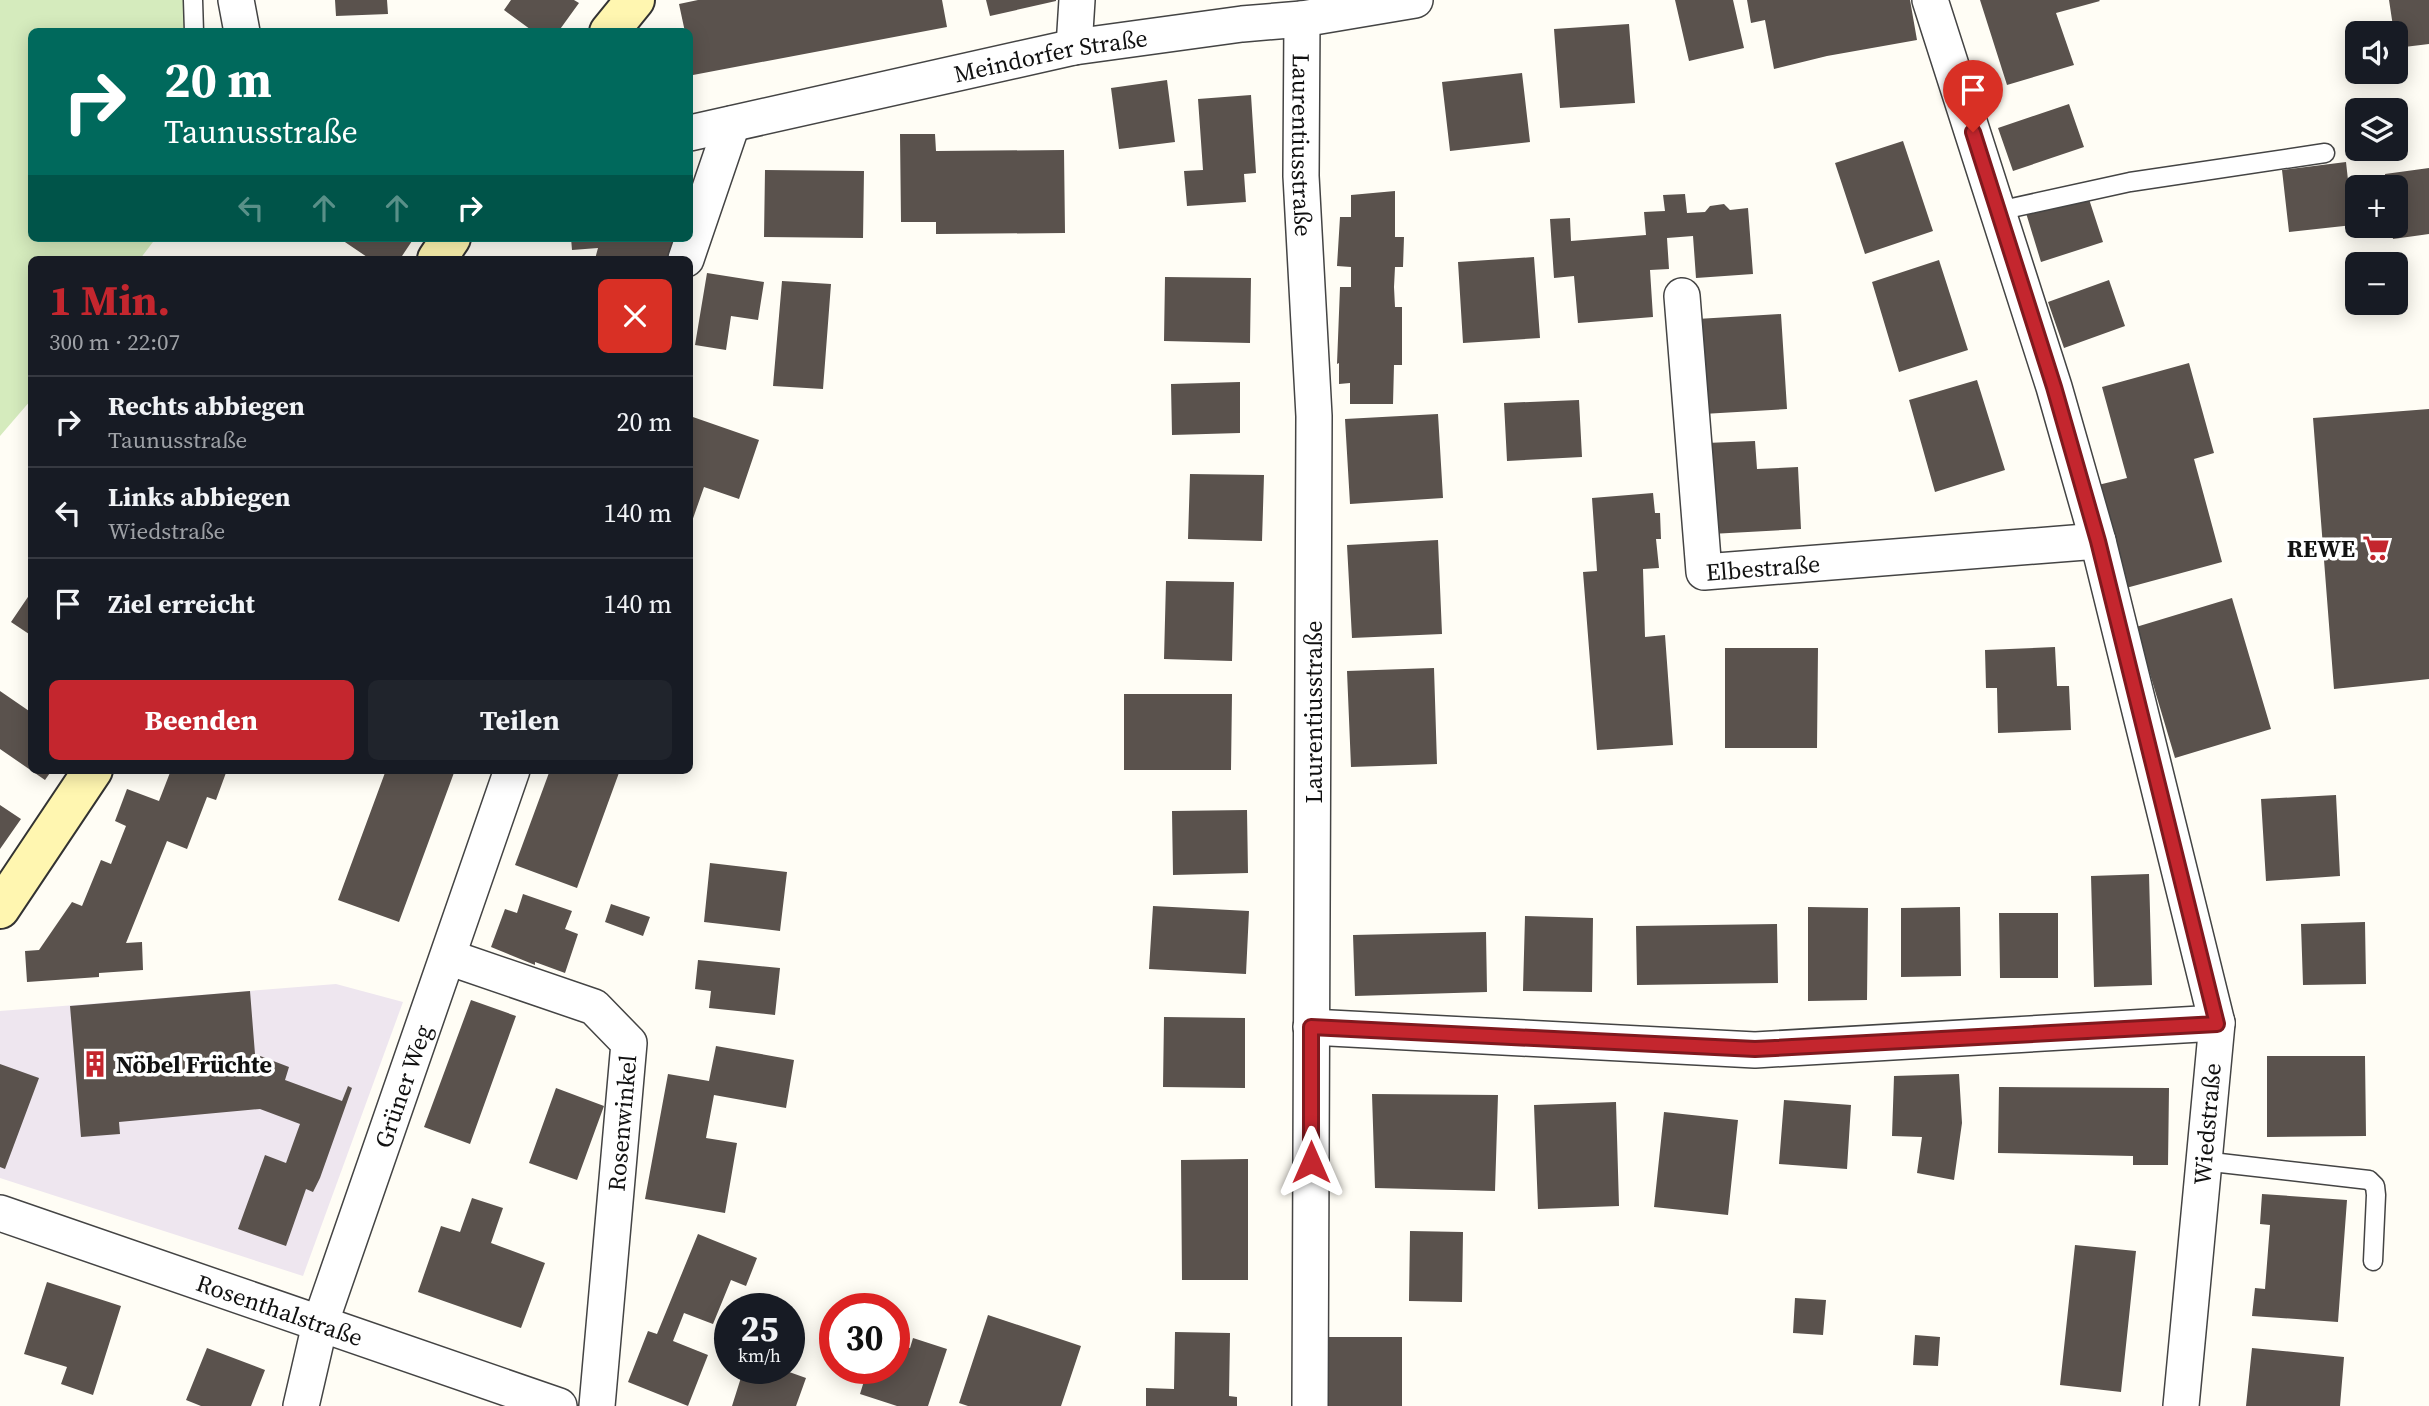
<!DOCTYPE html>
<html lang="de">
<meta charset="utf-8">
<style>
:root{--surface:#171b24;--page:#20242c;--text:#f1f3f6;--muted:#9ea1a6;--line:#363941;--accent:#c4262e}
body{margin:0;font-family:"Source Serif 4",serif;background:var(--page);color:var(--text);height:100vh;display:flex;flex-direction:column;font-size:26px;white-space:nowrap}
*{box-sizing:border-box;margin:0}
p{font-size:23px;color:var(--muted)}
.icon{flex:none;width:38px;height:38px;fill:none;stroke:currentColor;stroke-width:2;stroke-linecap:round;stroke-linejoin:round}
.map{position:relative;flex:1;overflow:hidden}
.panel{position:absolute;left:28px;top:256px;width:665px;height:518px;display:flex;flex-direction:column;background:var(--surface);border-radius:10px;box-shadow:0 4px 18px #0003}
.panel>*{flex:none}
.banner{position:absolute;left:28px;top:28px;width:665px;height:214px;border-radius:10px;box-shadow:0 4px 18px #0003;background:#00695c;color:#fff;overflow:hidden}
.fabs{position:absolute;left:2345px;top:21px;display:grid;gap:14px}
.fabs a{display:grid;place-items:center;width:63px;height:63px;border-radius:10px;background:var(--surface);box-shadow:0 4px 18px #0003;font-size:35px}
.speed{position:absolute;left:714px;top:1293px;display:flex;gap:14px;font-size:35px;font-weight:700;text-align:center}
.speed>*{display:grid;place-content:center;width:91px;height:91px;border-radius:50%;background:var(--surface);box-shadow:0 4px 18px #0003;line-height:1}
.speed small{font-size:18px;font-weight:400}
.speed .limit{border:10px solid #d22;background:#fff;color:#111}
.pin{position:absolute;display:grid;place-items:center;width:60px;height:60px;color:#fff;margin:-72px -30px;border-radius:50% 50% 50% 0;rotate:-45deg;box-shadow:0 0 7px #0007}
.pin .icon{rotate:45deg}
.me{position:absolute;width:77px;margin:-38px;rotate:0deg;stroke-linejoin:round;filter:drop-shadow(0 0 5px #0008)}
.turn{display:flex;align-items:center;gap:24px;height:147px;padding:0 21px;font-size:32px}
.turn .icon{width:91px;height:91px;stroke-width:2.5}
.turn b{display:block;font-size:49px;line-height:60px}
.lanes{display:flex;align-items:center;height:66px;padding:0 21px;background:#0003;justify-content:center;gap:35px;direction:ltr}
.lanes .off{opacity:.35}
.round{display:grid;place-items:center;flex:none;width:74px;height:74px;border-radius:10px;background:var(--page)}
.head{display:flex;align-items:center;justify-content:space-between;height:119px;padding:0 21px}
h1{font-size:42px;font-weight:700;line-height:52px;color:var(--accent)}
.primary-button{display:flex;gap:14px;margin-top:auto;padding:14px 21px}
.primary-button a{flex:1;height:80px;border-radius:10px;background:var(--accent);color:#fff;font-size:28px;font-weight:700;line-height:80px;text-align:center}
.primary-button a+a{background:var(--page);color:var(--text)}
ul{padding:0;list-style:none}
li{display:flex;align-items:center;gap:21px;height:91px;padding:0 21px;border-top:2px solid var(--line)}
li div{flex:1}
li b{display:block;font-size:26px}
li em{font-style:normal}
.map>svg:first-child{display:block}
.industrial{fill:#eee6ef}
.green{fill:#d5ebbd}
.building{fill:#5a524d}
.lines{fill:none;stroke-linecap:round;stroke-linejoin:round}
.lane-casing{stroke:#444;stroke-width:21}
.street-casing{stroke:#444;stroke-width:38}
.secondary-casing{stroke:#333;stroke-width:42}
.lane{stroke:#fff;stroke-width:18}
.street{stroke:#fff;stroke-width:35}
.secondary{stroke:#fff6b0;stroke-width:38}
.route-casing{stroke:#7f191e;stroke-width:18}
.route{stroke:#c4262e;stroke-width:12}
.labels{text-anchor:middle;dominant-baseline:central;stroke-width:7;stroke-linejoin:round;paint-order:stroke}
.street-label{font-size:24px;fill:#111;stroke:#fff}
.poi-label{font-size:24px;font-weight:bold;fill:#111;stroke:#fff;text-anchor:end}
</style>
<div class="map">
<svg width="2429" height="1406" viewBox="0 0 2429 1406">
<rect width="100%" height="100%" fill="#fffdf5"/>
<!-- industrial -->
<path class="industrial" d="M336 984 403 1002 303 1276 0 1178V1011Z"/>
<!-- green -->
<path class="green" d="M0 0H185L186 31 32 32V238H156L140 259H32L31 400 0 436Z"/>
<!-- building -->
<path class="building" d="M335 0H387L388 14 336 16Z
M511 0H574L579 3 558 32H534L504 10Z
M698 0H942L947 27 693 75 690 57V32H685L679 4Z
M986 0H1056V1L990 16Z
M1675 0H1733L1744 48 1689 61Z
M1747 0H1910L1917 40 1827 56 1774 69 1765 20 1751 23Z
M1980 0H2099L2100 1 2056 13 2074 65 2007 85Z
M2389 0H2429V44L2396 48V33H2394Z
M1629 24 1635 103 1560 108 1554 29Z
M1522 73 1530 142 1450 151 1442 82Z
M1167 80 1175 142 1119 149 1111 88Z
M1251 95 1256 173 1244 174 1246 202 1187 206 1184 171 1203 170 1198 99Z
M2069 104 2084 147 2013 171 1998 128Z
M900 134H935L936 151 1064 150 1065 233 936 234V222H901Z
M1903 141 1933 231 1865 254 1835 163Z
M2346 162 2353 225 2289 232 2282 170Z
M2429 168V234L2393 239 2391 226H2396V187H2386L2385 174Z
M765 170 864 171 863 238 764 237Z
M1395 191V237H1404L1403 267H1395L1394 287 1395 307H1402V365H1394L1393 404H1350V383L1339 384V363L1337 364 1340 287H1351V267L1337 266 1340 217H1351V195Z
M2087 193 2103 242 2041 262 2026 213Z
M1685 194 1687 213 1705 212 1710 206 1724 204 1730 210 1748 208 1753 274 1696 278 1693 236 1667 238 1669 269 1650 270 1653 317 1578 323 1574 276 1554 278 1550 219 1570 218 1571 241 1646 235 1644 212 1665 211 1663 195Z
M339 238H414L400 259H370Z
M571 238H676L667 259H595L598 248 572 250Z
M1534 257 1540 338 1463 343 1458 262Z
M1939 260 1968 350 1899 372 1872 282Z
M707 273 764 282 758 320 731 316 726 350 695 345Z
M1165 277 1251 278 1250 343 1164 341Z
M2109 280 2125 326 2064 348 2048 302Z
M782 281 831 284 823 389 773 386Z
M1781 314 1787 409 1703 414 1697 319Z
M2189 363 2214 453 2194 459 2222 562 2126 588 2098 485 2127 478 2102 387Z
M1977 380 2005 470 1935 492 1909 400Z
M1240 382V433L1172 435 1171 384Z
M1579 400 1582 457 1507 461 1504 403Z
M2429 409V679L2334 689 2313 418Z
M1438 414 1443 498 1350 504 1345 419Z
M690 416 759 440 739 499 704 487 690 527Z
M1755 441 1757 469 1798 467 1801 529 1711 534 1706 443Z
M1190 474 1264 475 1262 541 1188 539Z
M1653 493 1655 513H1660L1661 539H1656L1659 568 1643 569 1645 637 1665 635 1673 745 1597 750 1583 572 1597 571 1592 498Z
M1438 540 1442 634 1352 638 1347 545Z
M1166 581 1234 582 1232 661 1164 659Z
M32 591V636L11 622Z
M2232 598 2271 729 2175 758 2136 627Z
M2055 647 2057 686H2069L2071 730 1998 733 1997 688H1986L1985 650Z
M1725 648H1818L1817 748H1725Z
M1434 668 1437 764 1351 767 1347 671Z
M0 691 32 713V770H52L45 780 0 749Z
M1124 694H1232L1231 770H1124Z
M171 770H227L216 800 207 797 187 849 167 841 126 943 142 942 143 970 99 973V977L27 982 25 951 39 950 72 902 82 906 101 860 111 864 126 826 115 821 127 789 159 801Z
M386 770H455L399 922 338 900Z
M550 770H620L577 888 515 865Z
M2336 795 2340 876 2266 881 2261 799Z
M0 805 21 819 0 849Z
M1247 810 1248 873 1173 875 1172 811Z
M710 863 787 872 780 931 704 922Z
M2149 874 2152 985 2094 987 2091 876Z
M523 894 572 911 565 929 578 934 565 973 535 962V965L491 947 505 909 517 913Z
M611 904 650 917 643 936 605 922Z
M1153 906 1249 911 1246 974 1149 969Z
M1808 907 1868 908 1867 1000 1808 1001Z
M1960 907 1961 976 1901 977V908Z
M1999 913H2058V978H2000Z
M1525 916 1593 918 1592 992 1523 991Z
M2365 922 2366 984 2303 985 2301 924Z
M1777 924 1778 983 1637 985 1636 926Z
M1486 932 1487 992 1355 996 1353 935Z
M698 960 780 968 775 1015 709 1008 711 991 695 989Z
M250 991 255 1054 289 1067 285 1080 342 1101 348 1086 352 1088 320 1178 313 1192 306 1189 286 1246 238 1229 265 1155 286 1163 300 1124 260 1109 119 1122 120 1134 81 1137 70 1006Z
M471 1000 516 1016 470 1144 424 1127Z
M1164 1017 1245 1018V1088L1163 1087Z
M716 1046 794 1060 786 1108 714 1095 706 1138 737 1143 725 1213 645 1199 668 1074 709 1081Z
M2267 1056H2365L2366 1136 2267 1137Z
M0 1064 39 1078 5 1169 0 1167Z
M1959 1074 1962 1123 1954 1180 1917 1173 1922 1137 1892 1136 1894 1076Z
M1999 1087 2169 1088 2168 1165H2133V1156L1998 1153Z
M556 1088 604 1106 577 1180 529 1163Z
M1372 1094 1498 1095 1495 1191 1375 1188Z
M1784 1100 1851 1105 1847 1169 1779 1164Z
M1616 1102 1619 1206 1538 1209 1534 1105Z
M1664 1112 1738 1120 1728 1215 1654 1207Z
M1248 1159V1280H1182L1181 1160Z
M2262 1194 2347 1200 2338 1322 2252 1316 2255 1288 2265 1289 2270 1225 2260 1224Z
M472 1198 503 1208 491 1243 545 1263 521 1328 418 1292 441 1226 460 1232Z
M1410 1231 1463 1232 1462 1302 1409 1301Z
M698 1234 757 1258 746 1286 731 1280 713 1324 684 1313 673 1341 708 1355 688 1406 628 1382 648 1331 657 1334Z
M2075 1245 2136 1251 2121 1392 2060 1385Z
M47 1282 121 1306 93 1395 61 1384 67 1367 24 1354Z
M1795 1298 1826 1300 1823 1335 1793 1333Z
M988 1315 1081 1346 1061 1406H968L959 1403Z
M1175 1332 1230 1333 1229 1396 1237 1397V1406H1146V1388L1174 1389Z
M1915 1335 1940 1337 1938 1366 1913 1365Z
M1320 1337H1402V1406H1320Z
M913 1338 947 1349 928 1406H897L860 1394 868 1368H894V1343L910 1348Z
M207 1348 265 1370 251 1406H201L186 1400Z
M2252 1348 2344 1357 2340 1406H2246Z
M744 1368H778L806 1378 796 1406H732Z"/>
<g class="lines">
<defs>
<path id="lane" d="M193 0 194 32
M1998 211 2130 182 2325 153
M2203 1161 2369 1180 2375 1186 2376 1195 2373 1261"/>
<g id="street">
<path d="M236 0 242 32"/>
<path d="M1930 0 2054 387 2098 541 2217 1023 2181 1406"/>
<path id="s1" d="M1302 19 1301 176 1314 416 1310 1406"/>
<path d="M1074 47 1077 0"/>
<path id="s2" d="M690 133 1074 47 1242 24 1302 19 1415 0"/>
<path d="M686 259 732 124"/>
<path id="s3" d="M1682 296 1704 572 2098 541"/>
<path d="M448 957 594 1007 629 1043 597 1406"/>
<path d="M1311 1027 1755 1050 2217 1023"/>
<path id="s4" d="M0 1213 559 1406"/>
<path id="s5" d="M301 1406 320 1324 512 770"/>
</g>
<path id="secondary" d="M609 32 635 0
M437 259 451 238
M0 909 93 770"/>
</defs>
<!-- lane casing -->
<use href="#lane" class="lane-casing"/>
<!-- street casing -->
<use href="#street" class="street-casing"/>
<!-- secondary casing -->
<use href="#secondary" class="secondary-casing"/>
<!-- lane -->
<use href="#lane" class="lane"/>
<!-- street -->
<use href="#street" class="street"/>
<!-- secondary -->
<use href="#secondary" class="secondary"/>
</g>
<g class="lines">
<defs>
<path id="route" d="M1311 1162V1027L1755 1049 2217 1024 2098 541 2054 387 1973 132"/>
</defs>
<!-- route casing -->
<use href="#route" class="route-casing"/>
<!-- route -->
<use href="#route" class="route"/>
</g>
<!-- icons -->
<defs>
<symbol id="supermarket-bare" viewBox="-9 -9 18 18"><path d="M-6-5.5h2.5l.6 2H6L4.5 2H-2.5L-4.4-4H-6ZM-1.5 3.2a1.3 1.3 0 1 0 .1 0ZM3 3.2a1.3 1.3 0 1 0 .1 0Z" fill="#c4262e" stroke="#fff" stroke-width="2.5" paint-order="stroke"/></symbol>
<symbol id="building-bare" viewBox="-9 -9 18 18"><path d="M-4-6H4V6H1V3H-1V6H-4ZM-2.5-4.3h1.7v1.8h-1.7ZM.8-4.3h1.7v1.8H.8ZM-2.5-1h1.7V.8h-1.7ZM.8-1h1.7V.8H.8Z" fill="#c4262e" stroke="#fff" stroke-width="2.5" paint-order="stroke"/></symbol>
</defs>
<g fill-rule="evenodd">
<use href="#supermarket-bare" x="2357" y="529" width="38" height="38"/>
<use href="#building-bare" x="76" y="1045" width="38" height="38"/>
</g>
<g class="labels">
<!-- street labels -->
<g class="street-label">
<text stroke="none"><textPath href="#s2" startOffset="369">Meindorfer Straße</textPath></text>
<text stroke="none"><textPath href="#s1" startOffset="126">Laurentiusstraße</textPath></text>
<text stroke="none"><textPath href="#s3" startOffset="336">Elbestraße</textPath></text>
<text transform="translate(1313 712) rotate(-90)">Laurentiusstraße</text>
<text stroke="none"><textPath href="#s5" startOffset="336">Grüner Weg</textPath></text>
<text transform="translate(622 1123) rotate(-85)">Rosenwinkel</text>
<text transform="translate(2207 1124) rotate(-85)">Wiedstraße</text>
<text stroke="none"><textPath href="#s4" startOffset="296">Rosenthalstraße</textPath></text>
</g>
<!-- poi labels -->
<g class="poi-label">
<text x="2355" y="548">REWE</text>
<text x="116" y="1064" text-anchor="start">Nöbel Früchte</text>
</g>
</g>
</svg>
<div class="fabs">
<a><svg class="icon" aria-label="sound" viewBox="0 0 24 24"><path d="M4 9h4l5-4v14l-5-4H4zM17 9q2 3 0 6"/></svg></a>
<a><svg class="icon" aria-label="layers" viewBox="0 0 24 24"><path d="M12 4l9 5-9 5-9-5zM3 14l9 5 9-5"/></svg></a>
<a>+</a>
<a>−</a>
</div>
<div class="speed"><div>25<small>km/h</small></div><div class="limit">30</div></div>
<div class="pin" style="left:1973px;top:132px;background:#d93025"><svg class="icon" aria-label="arrive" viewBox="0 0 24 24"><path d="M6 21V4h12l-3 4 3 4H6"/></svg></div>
<svg class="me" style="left:1311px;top:1162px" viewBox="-20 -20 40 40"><path d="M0-17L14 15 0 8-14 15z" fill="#c4262e" stroke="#fff" stroke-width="4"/></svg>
<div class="banner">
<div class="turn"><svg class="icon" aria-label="right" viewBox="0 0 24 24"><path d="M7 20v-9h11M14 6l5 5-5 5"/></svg><div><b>20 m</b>Taunusstraße</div></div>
<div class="lanes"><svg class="icon off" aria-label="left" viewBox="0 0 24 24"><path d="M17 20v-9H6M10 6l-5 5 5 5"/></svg><svg class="icon off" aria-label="ahead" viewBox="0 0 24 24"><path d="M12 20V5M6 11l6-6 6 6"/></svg><svg class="icon off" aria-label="ahead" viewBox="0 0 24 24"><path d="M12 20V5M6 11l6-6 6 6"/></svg><svg class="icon" aria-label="right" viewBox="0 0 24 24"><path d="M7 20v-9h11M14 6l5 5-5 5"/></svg></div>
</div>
<section class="panel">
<div class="head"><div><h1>1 Min.</h1><p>300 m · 22:07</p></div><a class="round" style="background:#d93025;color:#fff"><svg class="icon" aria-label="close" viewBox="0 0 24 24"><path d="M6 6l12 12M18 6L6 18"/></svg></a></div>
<ul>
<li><svg class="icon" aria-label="right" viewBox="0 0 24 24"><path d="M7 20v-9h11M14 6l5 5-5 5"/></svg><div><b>Rechts abbiegen</b><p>Taunusstraße</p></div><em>20 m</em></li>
<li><svg class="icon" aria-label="left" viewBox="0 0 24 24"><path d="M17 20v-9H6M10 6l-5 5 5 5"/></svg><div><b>Links abbiegen</b><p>Wiedstraße</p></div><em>140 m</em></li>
<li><svg class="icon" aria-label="arrive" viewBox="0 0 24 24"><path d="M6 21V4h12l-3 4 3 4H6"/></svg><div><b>Ziel erreicht</b></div><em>140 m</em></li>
</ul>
<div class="primary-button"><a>Beenden</a><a>Teilen</a></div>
</section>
</div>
